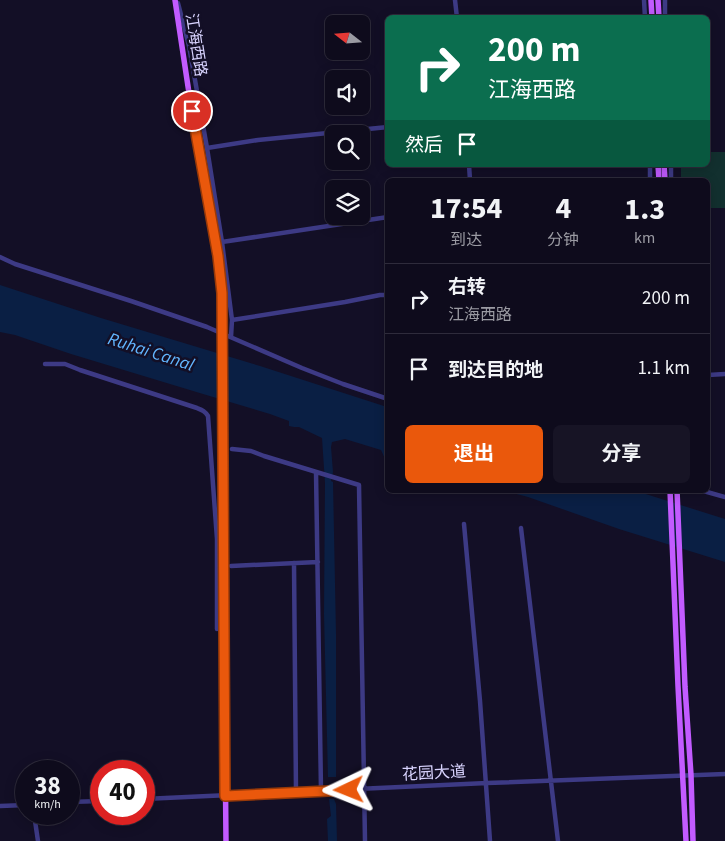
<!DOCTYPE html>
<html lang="zh">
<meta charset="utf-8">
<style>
:root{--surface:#0e0b1c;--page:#171425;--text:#f1f3f6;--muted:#9b9ba3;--line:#2e2b3b;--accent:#ea580c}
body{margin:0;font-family:"Source Sans 3","Noto Sans SC",sans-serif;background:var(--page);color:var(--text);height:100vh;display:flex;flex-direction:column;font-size:19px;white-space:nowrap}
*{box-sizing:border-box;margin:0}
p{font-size:16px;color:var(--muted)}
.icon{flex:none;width:28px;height:28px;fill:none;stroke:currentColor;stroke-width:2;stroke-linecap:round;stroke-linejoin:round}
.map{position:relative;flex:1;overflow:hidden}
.sheet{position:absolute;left:385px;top:178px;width:325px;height:315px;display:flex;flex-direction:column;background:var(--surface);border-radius:8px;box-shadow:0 2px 12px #0003,0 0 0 1px var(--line)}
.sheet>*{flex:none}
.top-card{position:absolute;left:385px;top:15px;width:325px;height:152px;border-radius:8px;box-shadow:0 2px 12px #0003,0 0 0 1px var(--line);background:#0b6e4f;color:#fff;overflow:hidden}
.needle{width:32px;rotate:287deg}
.fabs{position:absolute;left:325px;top:15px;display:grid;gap:10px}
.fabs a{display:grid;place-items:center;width:45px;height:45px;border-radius:8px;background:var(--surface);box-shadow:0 2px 12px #0003,0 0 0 1px var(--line);font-size:25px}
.speed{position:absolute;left:15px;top:760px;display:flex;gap:10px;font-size:25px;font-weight:700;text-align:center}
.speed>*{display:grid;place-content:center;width:65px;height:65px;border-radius:50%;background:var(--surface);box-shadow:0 2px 12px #0003,0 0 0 1px var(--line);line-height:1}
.speed small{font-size:12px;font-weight:400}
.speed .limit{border:8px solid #d22;background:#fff;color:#111}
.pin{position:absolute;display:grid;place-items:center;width:42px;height:42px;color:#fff;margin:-21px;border:2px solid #fff;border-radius:50%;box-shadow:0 1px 5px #0007}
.me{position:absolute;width:55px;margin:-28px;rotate:268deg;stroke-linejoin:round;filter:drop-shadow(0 0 4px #0008)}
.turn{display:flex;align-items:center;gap:18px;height:105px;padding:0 20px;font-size:22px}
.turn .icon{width:65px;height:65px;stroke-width:2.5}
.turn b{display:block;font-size:35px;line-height:42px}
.then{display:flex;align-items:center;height:48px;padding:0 20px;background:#0003;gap:10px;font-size:19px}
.eta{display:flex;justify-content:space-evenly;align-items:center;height:85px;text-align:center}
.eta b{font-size:30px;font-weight:700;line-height:35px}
.button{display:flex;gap:10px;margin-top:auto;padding:10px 20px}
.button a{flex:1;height:58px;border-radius:8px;background:var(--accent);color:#fff;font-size:20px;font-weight:700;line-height:58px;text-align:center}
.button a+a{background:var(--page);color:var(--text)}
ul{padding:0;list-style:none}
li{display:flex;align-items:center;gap:15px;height:70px;padding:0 20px;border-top:1px solid var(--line)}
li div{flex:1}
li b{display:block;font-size:19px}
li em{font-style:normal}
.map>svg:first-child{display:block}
.green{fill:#12302f}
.water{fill:#0a1f44}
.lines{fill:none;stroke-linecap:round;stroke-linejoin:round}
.minor{stroke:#3d3a85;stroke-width:4.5}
.major{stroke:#c25bff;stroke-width:5.5}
.major-bridge{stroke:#c25bff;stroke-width:5.5}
.route-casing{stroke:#983908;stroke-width:12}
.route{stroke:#ea580c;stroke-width:9}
.labels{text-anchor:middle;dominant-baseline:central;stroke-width:5;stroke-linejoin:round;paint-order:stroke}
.street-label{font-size:16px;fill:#d9d4ff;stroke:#130f26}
.water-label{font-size:18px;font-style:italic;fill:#62b6ff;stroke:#130f26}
</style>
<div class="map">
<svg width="725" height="841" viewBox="0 0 725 841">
<rect width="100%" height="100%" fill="#130f26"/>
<!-- green -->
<path class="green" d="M708 152H725V208H708V180H681V165H708Z"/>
<!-- water -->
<path class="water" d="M0 285 101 318 260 366 387 407V462L386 461 381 450 345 439 332 442 331 447 333 472 331 481 333 482 336 634V777H328L324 614 325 483 322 438 299 427H294L289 426V421L270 414 203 394 71 354 15 335 0 332Z
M501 490H633L725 519V562L619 529 528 497Z
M329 799H334L336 804 337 841H328L327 819 331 816Z"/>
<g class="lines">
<!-- minor -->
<path class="minor" d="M455 0 457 18
M644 0 645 18
M665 0V18
M178 3 189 46 207 148 222 242 232 320 231 337
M207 148 258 140 388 127
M469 165 470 180
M650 165V180
M671 165V180
M222 242 388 217
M0 257 15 264 131 301 207 327 302 368 343 384 388 399
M232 320 345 302 380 295H388
M45 364H65L80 370 197 408C202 410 205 411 208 416L217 539V629
M708 375 725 374
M232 449 251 451 264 456 359 485 365 841
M316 472 321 791
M700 490 725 497
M464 524 480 701 490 841
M521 528 558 841
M294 563 296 792
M231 566 318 562
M144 799 487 783 725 774
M69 802 101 801
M0 806 26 805
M34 814 38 841"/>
<!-- major -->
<path class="major" d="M175 0 189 93
M651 0 652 18
M658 0 659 18
M658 165 659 180
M664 165 665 180
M670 490 678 686 686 841
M677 490 685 687 691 775 693 841
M223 524 226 841"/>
<!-- major-bridge -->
<path class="major-bridge" d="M189 93 218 256 221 293 223 524"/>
</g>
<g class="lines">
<defs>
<path id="route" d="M192 111 218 256 222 293 225 796 349 790"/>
</defs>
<!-- route casing -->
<use href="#route" class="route-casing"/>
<!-- route -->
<use href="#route" class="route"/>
</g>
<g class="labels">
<!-- street labels -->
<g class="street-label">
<text transform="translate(196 45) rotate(81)">江海西路</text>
<text transform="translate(434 773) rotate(-3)">花园大道</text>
</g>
<!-- water labels -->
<g class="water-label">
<text transform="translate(151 352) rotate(18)">Ruhai Canal</text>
</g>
</g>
</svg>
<div class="fabs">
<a><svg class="needle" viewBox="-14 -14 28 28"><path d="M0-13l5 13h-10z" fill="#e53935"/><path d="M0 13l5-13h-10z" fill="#9b9ba3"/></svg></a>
<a><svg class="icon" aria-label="sound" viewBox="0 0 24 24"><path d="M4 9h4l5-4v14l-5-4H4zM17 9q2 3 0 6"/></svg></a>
<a><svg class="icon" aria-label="search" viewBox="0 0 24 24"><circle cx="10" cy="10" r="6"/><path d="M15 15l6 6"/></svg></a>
<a><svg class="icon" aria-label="layers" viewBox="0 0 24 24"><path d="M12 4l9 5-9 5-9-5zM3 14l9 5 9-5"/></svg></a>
</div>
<div class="speed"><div>38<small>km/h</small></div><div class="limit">40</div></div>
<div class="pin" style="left:192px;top:111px;background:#d93025"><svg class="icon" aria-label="arrive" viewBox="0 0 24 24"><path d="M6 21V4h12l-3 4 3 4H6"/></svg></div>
<svg class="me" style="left:349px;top:790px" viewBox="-20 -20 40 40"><path d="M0-17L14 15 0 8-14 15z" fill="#ea580c" stroke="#fff" stroke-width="4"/></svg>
<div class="top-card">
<div class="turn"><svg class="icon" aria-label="right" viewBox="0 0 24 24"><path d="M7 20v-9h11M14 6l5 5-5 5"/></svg><div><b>200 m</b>江海西路</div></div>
<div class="then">然后<svg class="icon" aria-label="arrive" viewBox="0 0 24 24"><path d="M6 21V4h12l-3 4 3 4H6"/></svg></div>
</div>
<section class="sheet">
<div class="eta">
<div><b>17:54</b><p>到达</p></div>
<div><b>4</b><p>分钟</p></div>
<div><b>1.3</b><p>km</p></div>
</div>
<ul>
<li><svg class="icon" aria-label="right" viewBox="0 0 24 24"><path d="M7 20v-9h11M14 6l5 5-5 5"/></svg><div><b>右转</b><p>江海西路</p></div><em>200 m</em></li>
<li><svg class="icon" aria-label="arrive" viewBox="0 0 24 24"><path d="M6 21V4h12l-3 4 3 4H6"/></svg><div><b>到达目的地</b></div><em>1.1 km</em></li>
</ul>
<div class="button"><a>退出</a><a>分享</a></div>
</section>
</div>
